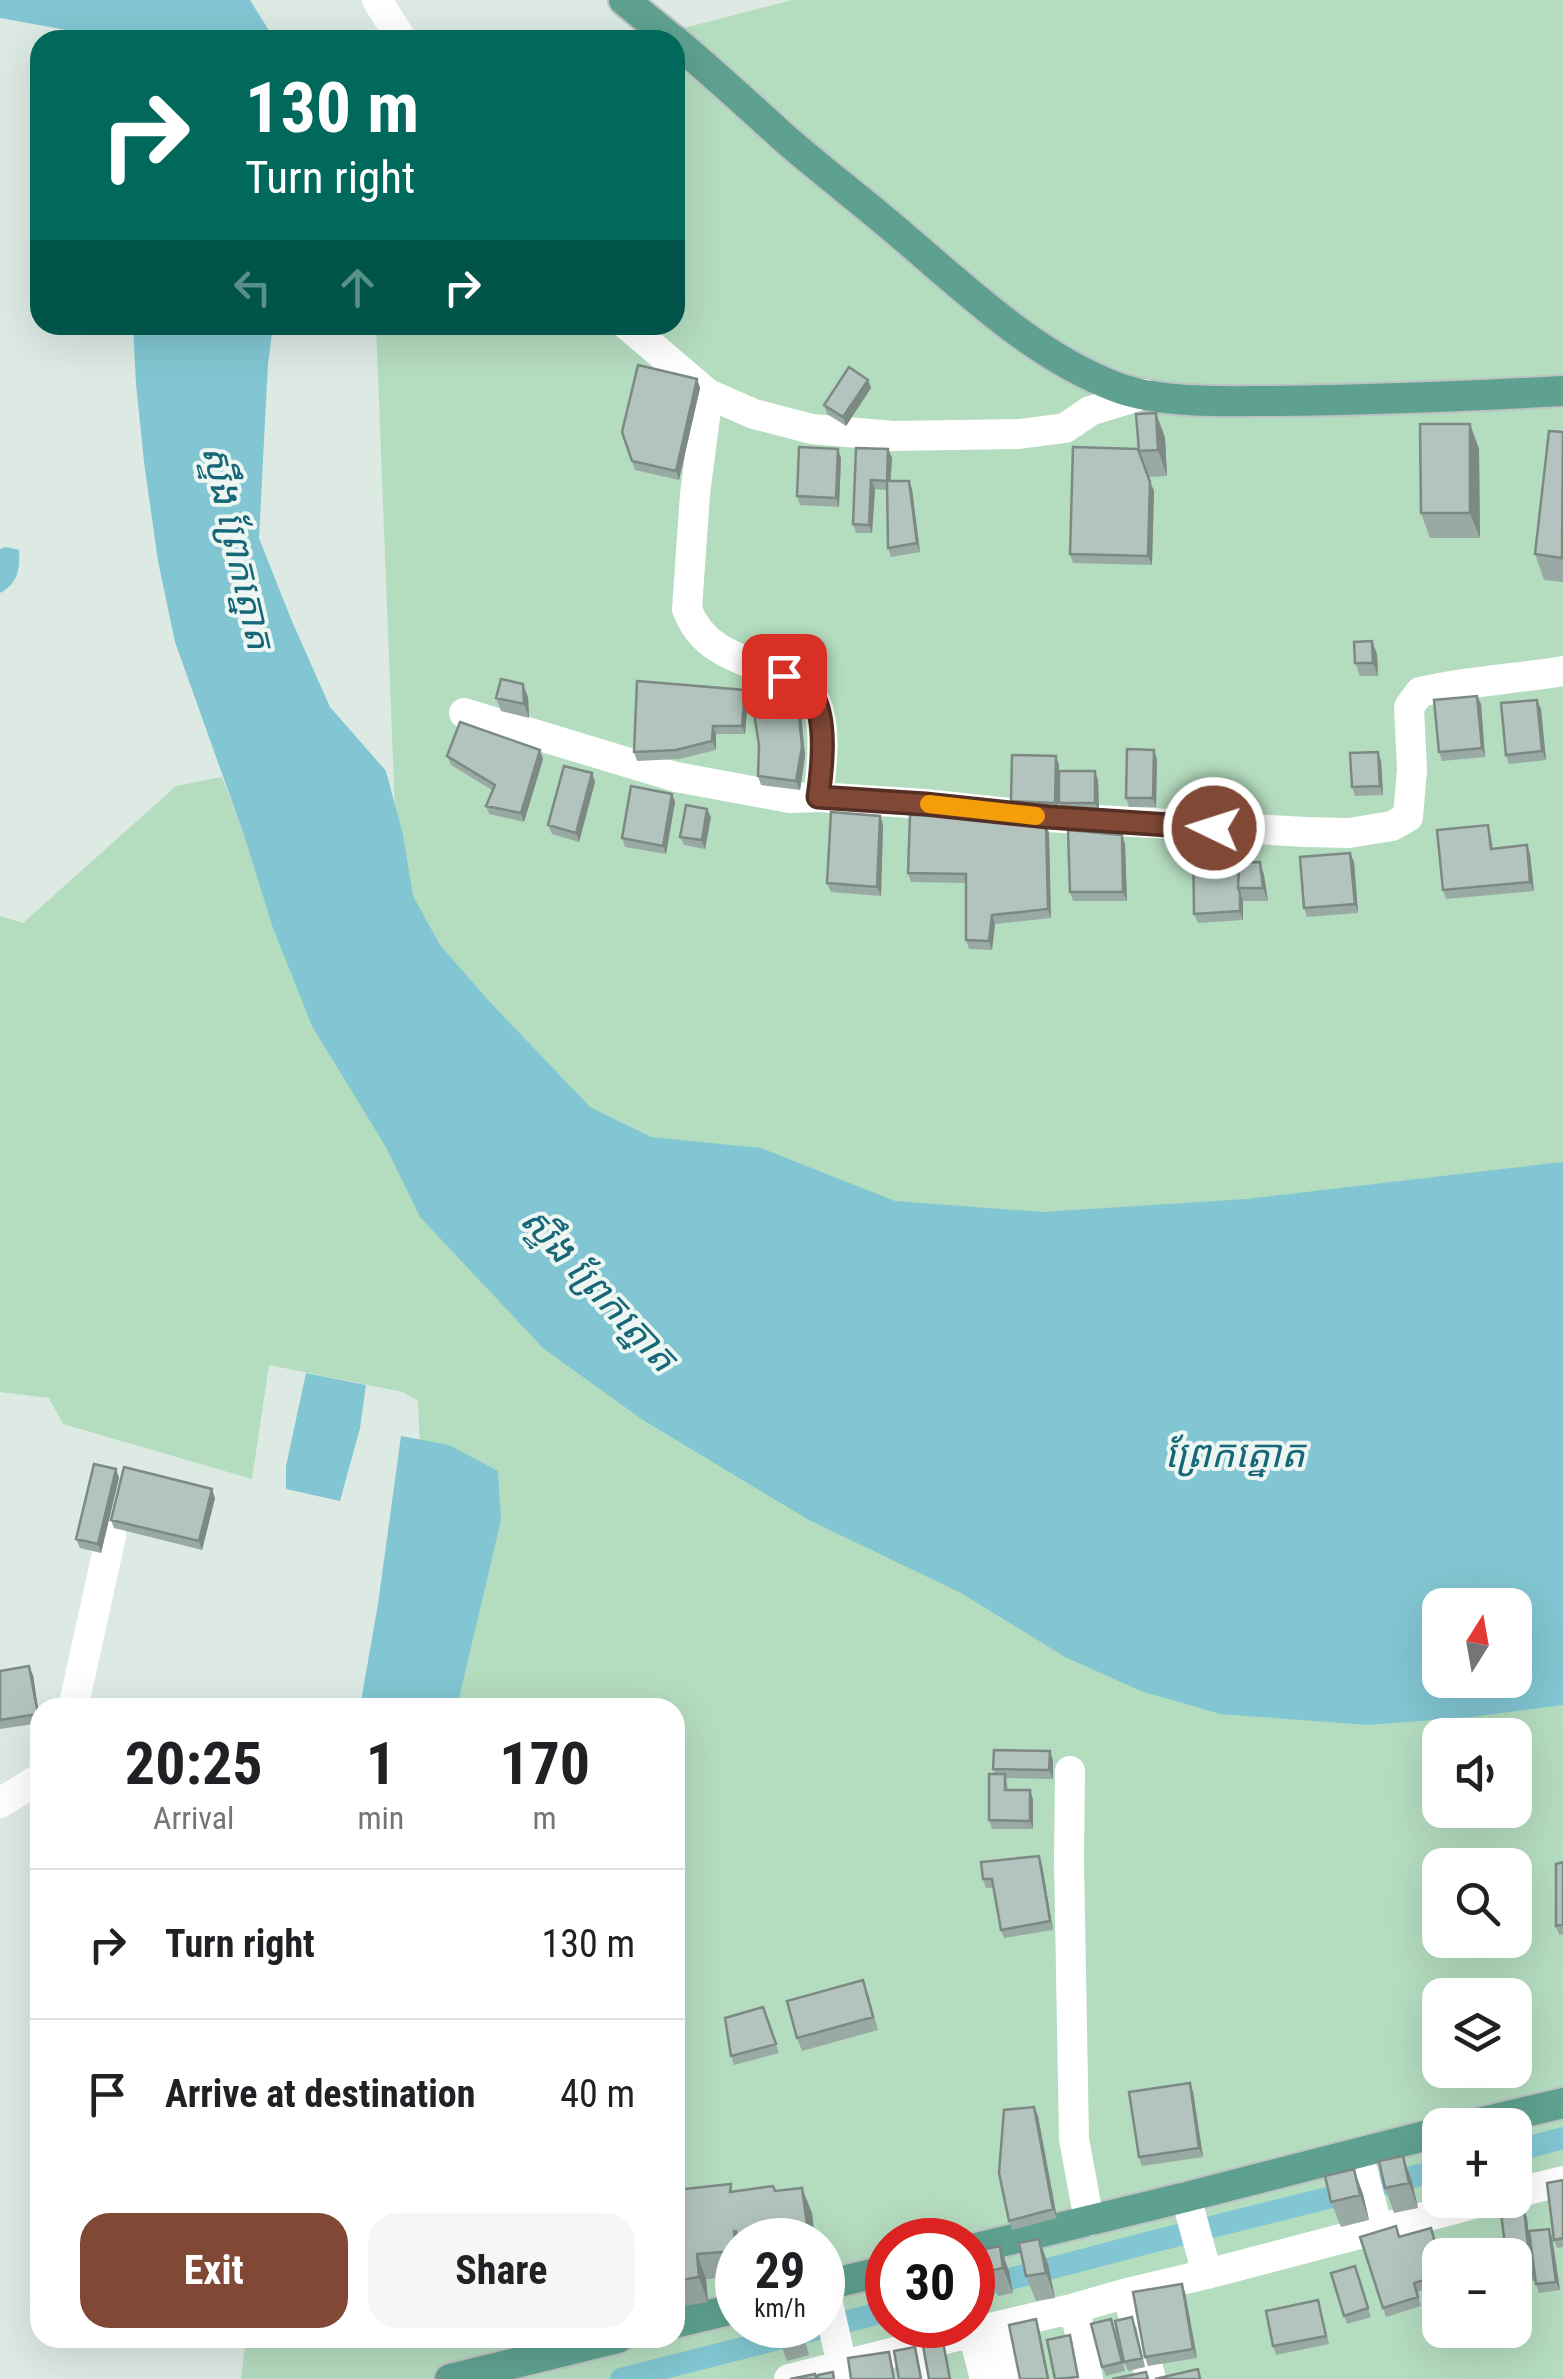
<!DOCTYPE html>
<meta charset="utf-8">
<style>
:root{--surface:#fff;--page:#f6f6f6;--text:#202124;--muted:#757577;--line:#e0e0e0;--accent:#814836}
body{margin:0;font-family:"Roboto Condensed","Noto Sans Khmer",sans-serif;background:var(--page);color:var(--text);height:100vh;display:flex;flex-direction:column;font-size:38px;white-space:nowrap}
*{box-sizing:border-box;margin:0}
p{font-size:32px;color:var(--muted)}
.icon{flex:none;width:55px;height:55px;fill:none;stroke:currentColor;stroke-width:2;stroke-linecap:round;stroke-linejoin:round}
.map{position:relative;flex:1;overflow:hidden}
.side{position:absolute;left:30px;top:1698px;width:655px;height:650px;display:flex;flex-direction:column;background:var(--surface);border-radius:30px;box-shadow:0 10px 40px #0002}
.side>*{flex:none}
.guide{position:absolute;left:30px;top:30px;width:655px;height:305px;border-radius:30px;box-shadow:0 10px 40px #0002;background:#00695c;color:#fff;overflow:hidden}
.needle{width:65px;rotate:11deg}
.controls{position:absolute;left:1422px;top:1588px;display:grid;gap:20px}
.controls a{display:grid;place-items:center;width:110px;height:110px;border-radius:20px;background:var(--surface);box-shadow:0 10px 40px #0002;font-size:50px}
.speed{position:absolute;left:715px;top:2218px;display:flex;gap:20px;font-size:50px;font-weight:700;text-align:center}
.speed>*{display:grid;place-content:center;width:130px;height:130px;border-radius:50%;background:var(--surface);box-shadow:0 10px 40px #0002;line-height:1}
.speed small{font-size:25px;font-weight:400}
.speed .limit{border:15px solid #d22;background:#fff;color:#111}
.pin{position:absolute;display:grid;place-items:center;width:85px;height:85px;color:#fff;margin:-42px;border-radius:20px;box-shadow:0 5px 15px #0006}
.me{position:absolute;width:110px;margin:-55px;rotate:274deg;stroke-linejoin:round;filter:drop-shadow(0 0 8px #0008)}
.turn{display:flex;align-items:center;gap:35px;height:210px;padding:0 50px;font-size:45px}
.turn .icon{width:130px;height:130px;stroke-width:2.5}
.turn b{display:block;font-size:70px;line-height:85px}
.lanes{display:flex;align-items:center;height:95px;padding:0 50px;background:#0003;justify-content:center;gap:50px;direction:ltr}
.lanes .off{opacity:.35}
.eta{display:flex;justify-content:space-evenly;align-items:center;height:170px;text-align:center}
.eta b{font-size:60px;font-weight:700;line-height:70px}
.button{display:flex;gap:20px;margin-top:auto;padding:20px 50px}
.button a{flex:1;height:115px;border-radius:30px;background:var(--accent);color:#fff;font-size:40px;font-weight:700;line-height:115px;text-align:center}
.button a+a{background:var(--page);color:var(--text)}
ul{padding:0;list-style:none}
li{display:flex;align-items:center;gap:30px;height:150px;padding:0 50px;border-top:2px solid var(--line)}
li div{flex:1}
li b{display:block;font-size:38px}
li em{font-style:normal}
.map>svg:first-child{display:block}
.green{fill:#b4dcbf;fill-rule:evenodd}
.water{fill:#81c6d2;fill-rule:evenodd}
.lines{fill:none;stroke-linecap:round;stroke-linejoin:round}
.canal{stroke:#81c6d2;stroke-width:22}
.major-casing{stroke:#bcc4c2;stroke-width:34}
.minor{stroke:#fff;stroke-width:30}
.major{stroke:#5fa190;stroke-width:30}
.wall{fill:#99a9a3}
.shaded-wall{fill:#7d8984}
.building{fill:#b2c4bd;stroke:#7d8984;stroke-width:2.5}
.route-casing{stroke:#542f23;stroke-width:25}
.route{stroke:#814836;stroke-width:18}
.slow{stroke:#f59e0b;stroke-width:18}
.labels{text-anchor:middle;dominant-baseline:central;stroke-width:8;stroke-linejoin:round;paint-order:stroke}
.water-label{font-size:38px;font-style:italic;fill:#166777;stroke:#edf6f2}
</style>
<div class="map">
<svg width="1563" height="2379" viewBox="0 0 1563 2379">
<rect width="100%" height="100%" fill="#ddeae4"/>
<!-- green -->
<path class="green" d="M792 0H1563V2379H241L246 2338H675V1708L430 1707 418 1401 403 1392 269 1365 252 1479 63 1424 49 1398 0 1392V916L23 923 176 786 222 777 245 838 410 1195 376 325H675V40H638ZM1440 1605H1515V1680H1440ZM1440 1735H1515V1810H1440ZM1440 1865H1515V1940H1440ZM1440 1995H1515V2070H1440ZM1440 2125H1515V2200H1440ZM738 2240H822V2325H738ZM888 2240H972V2325H888ZM1440 2255H1515V2330H1440Z"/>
<!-- water -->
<path class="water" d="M0 0H250L275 40H108L106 37 0 18Z
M133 325H273L268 364 259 538 291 619 330 707 386 771 403 835 413 896 440 945 489 1001 590 1107 651 1137 761 1148 895 1201 1042 1212 1247 1199 1563 1162V1705L1471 1717 1368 1725 1220 1714 1141 1691 1065 1657 961 1593 809 1520 643 1420 544 1349 420 1217 387 1149 312 1026 273 928 245 838 175 642 158 561 144 462 136 384ZM1440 1605H1515V1680H1440Z
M6 547 19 550C20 570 18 583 0 593V549Z
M306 1373 366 1385 360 1428 340 1501 286 1489V1466Z
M401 1436 449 1445 498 1471 501 1520 457 1707H360L378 1604Z"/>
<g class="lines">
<!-- canal -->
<path class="canal" d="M1515 2151 1563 2138
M972 2289 1155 2241 1440 2170
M621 2379 888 2311"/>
<defs>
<path id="major" d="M624 0 673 40
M675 41C712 72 747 104 783 137 823 172 866 204 906 239 971 294 1035 356 1116 387 1161 404 1227 401 1274 401 1371 400 1467 396 1563 391
M1470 2125 1563 2103
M972 2249 1186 2197 1440 2132
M822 2286 888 2270
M675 2323 738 2308
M450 2379 618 2338"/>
</defs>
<!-- major casing -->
<use href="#major" class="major-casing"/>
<!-- minor -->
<path class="minor" d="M377 0 402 40
M627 325 708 394 754 414 812 429 893 436 1019 434 1065 428 1090 411 1145 394
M708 394 695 494 687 609C702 651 741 659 780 674 792 678 805 684 812 695 828 721 822 768 818 797
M464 713 676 777 790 798 818 797 925 804 1047 817 1306 832 1349 833 1392 826 1408 817 1412 770 1409 707 1420 692C1467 681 1516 679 1563 671
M73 1708 111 1536
M1070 1771 1069 1861 1074 2139 1089 2221
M0 1803 40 1778
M1358 2153 1378 2229
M1515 2193 1563 2181
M1186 2197 1207 2274
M824 2286 842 2365V2379
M1127 2293 1151 2379
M1075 2308 1088 2379
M971 2325 985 2379
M996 2327 1008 2379
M917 2346 924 2379
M789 2379 973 2332 1075 2308 1127 2293 1207 2274 1489 2200"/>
<!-- major -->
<use href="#major" class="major"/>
</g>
<!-- wall -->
<path class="wall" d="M697 379 700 388 679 480 635 470 632 461Z
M868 380 871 388 846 426 827 414 824 405Z
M1156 413 1165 438 1167 476 1148 477 1154 491 1152 565 1073 563 1070 554 1138 449Z
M1470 424 1479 449 1480 538H1430L1421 513Z
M1563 432V582L1544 580 1535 554Z
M856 448 888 449 892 458 890 481H909L912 489 920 552 891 557 888 548 887 490 875 489 872 533H856L853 524Z
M841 458 839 507 800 505 797 496Z
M1377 654 1378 676H1360L1355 663Z
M796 684 799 693 805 756 800 790 761 785 758 776Z
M1477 696 1481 704 1485 757 1442 761 1439 752Z
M528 697 529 718 501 711 496 698Z
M748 699 745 734H716V750L679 759 637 761 634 752Z
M1541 709 1546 760 1509 764 1506 755Z
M1378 752 1381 761 1383 795 1355 796 1352 787Z
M447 756 543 759 524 822 489 814 486 806 492 790 451 765Z
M1056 756 1059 765 1058 812 1014 810 1011 801Z
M1157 759 1156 807H1129L1126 798Z
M592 773 595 782 579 842 552 834 548 825Z
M1098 780 1099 812H1062L1059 803Z
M672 794 675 802 666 854 625 847 622 838Z
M711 817 705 849 684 845 680 837Z
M883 824 881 896 831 892 827 883Z
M1046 824 1049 833 1051 918 995 924 992 950 969 949 966 940V883L911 882 908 873Z
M1491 834 1493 849 1527 845 1530 854 1534 891 1446 899 1443 890Z
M1125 844 1127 901H1073L1070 892Z
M1244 846 1243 863 1260 862 1264 875 1268 901H1243V920L1198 923 1194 914Z
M1350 853 1354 862 1358 913 1307 917 1304 908Z
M116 1469 119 1478 101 1553 80 1548 76 1539Z
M215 1498 202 1550 114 1528 111 1520Z
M0 1671 33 1675 40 1723 0 1729Z
M1053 1760V1779L1006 1778 1008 1790 1033 1799V1829H992L989 1820 995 1774 993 1769Z
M1039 1856 1042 1865 1053 1930 1004 1938 1001 1930 994 1888H986L983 1879Z
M1563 1862V1934L1559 1935 1556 1926Z
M868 1993 878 2030 802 2051 797 2038Z
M763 2007 779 2053 734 2065 731 2056Z
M1193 2092 1203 2157 1142 2166 1139 2157Z
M1034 2107 1038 2116 1057 2218 1012 2230 1009 2221Z
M1403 2156 1412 2182 1418 2208 1394 2213 1385 2188Z
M1563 2180V2247L1557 2248 1554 2240Z
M802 2188 812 2213 815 2240H738V2277L706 2279 708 2302 678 2307 675 2298V2190L775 2191Z
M1363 2194 1369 2220 1341 2227 1331 2202Z
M1524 2209 1527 2218 1534 2281 1515 2283V2255Z
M1549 2229 1552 2237 1560 2290 1539 2293 1536 2284Z
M1360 2237H1400L1440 2258V2285L1417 2292 1421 2306 1386 2317Z
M1039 2239 1048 2264 1055 2298 1036 2301 1026 2276Z
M985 2249 1009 2271 1013 2293 998 2296 989 2271Z
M1355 2266 1371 2317 1347 2324 1331 2273Z
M1185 2292 1197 2358 1148 2366 1145 2357Z
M1318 2300 1329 2344 1276 2355 1273 2346Z
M798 2325 804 2337 809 2355 787 2361 778 2336Z
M919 2325H942L943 2330 923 2335Z
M1136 2326 1145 2367 1128 2371 1124 2362Z
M1115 2328 1125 2371 1106 2376 1102 2367Z"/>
<!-- shaded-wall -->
<path class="shaded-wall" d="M697 379 700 388 679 480 676 471Z
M868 380 871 388 846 426 843 417Z
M1156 413 1165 438 1167 476 1158 450Z
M1470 424 1479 449 1480 538 1470 513Z
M838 449 841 458 839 507 836 498Z
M888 449 892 458 890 490 887 481Z
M871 480 875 489 872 533 869 525Z
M909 481 912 489 920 552 917 543Z
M1150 482 1154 491 1152 565 1148 556Z
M1372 641 1377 654 1378 676 1373 663Z
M523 684 528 697 529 718 524 704Z
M796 684 799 693 805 756 800 790 796 781Z
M745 690 748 699 745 734 742 726Z
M1477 696 1481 704 1485 757 1482 748Z
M1537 700 1541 709 1546 760 1542 751Z
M713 726 716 734V750L712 741Z
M540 750 543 759 524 822 521 813Z
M1154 750 1157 759 1156 807 1153 798Z
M1378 752 1381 761 1383 795 1380 786Z
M1056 756 1059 765 1058 812 1055 803Z
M1095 771 1098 780 1099 812 1095 803Z
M592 773 595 782 579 842 576 833Z
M672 794 675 802 666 854 663 846Z
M707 809 711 817 705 849 702 840Z
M880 816 883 824 881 896 877 887Z
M1046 824 1049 833 1051 918 1048 909Z
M1122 835 1125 844 1127 901 1123 892Z
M1240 837 1244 846 1243 888H1240Z
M1527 845 1530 854 1534 891 1530 882Z
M1350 853 1354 862 1358 913 1355 904Z
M1260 862 1264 875 1268 901 1263 888Z
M1240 893 1243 901V920L1240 911Z
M992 915 995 924 992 950 989 941Z
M116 1469 119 1478 101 1553 98 1544Z
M212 1489 215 1498 202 1550 199 1541Z
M29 1666 33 1675 40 1721 38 1714Z
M1050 1751 1053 1760V1779L1049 1770Z
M1030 1790 1033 1799V1829L1030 1821Z
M1039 1856 1042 1865 1053 1930 1050 1921Z
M1190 2083 1193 2092 1203 2157 1199 2148Z
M1034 2107 1038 2116 1057 2218 1053 2209Z
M1403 2156 1412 2182 1418 2208 1409 2183Z
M1354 2169 1363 2194 1369 2220 1360 2195Z
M802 2188 812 2213 815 2240H811L808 2231Z
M1524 2209 1527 2218 1534 2281 1531 2273Z
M1549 2229 1552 2237 1560 2290 1556 2282Z
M1039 2239 1048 2264 1055 2298 1046 2273Z
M1000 2246 1009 2271 1013 2293 1003 2268Z
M697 2254 706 2279 708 2302 699 2277Z
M1182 2284 1185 2292 1197 2358 1193 2349Z
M1036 2319 1039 2328 1049 2379H1048Z"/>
<!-- building -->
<path class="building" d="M638 365 697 379 676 471 632 461 622 432Z
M849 367 868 380 843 417 824 405Z
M1156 413 1158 450 1139 451 1136 414Z
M1420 424H1470V513H1421Z
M1549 431 1563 432 1562 558 1535 554Z
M799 447 838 449 836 498 797 496Z
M1073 447 1138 449 1150 482 1148 556 1070 554Z
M856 448 888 449 887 481H909L917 543 888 548 887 481 871 480 869 525 853 524Z
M1372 641 1373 663H1355L1354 642Z
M501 679 523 684 524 704 496 698Z
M637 681 745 690 742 726H713L712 741 676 750 634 752Z
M796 684 802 747 796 781 758 776 759 745 750 688Z
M1477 696 1482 748 1439 752 1434 700Z
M1537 700 1542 751 1506 755 1501 703Z
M460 722 540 750 521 813 486 806 495 785 447 756Z
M1127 749 1154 750 1153 798H1126Z
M1378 752 1380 786 1352 787 1350 753Z
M1012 755 1056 756 1055 803 1011 801Z
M564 766 592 773 576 833 548 825Z
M1059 771H1095V803H1059Z
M631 786 672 794 663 846 622 838Z
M686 805 707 809 702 840 680 837Z
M831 812 880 816 877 887 827 883Z
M910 815H988L1046 824 1048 909 992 915 989 941 966 940V874L908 873Z
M1488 825 1491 849 1527 845 1530 882 1443 890 1437 830Z
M1068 830 1122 835 1123 892H1070Z
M1193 835 1240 837 1238 888 1240 893V911L1194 914Z
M1350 853 1355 904 1304 908 1300 857Z
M1260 862 1263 888H1238L1239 863Z
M94 1464 116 1469 98 1544 76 1539Z
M124 1467 212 1489 199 1541 111 1520Z
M29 1666 38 1714 0 1720V1671Z
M994 1750 1050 1751 1049 1770 993 1769Z
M989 1774H1005V1790H1030V1821L989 1820Z
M1039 1856 1050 1921 1001 1930 992 1879H983L981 1862Z
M1563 1862V1924L1556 1926V1864Z
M863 1980 873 2017 797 2038 787 2001Z
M763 2007 776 2044 731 2056 725 2018Z
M1190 2083 1199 2148 1139 2157 1129 2092Z
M1034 2107 1053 2209 1009 2221 999 2173 1004 2110Z
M1403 2156 1409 2183 1385 2188 1379 2161Z
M1354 2169 1360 2195 1331 2202 1325 2176Z
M1563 2180V2238L1554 2240 1547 2183Z
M731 2184 730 2192 773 2186 775 2191 802 2188 808 2231 780 2234 781 2240H738V2244L736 2231H734L736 2251 697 2254 699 2277 675 2281V2190Z
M1524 2209 1531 2273 1515 2274V2255H1506L1501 2212Z
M1396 2226 1399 2237 1431 2228 1440 2261V2275L1414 2283 1418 2297 1383 2308 1360 2237Z
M1549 2229 1556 2282 1536 2284 1529 2231Z
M1039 2239 1046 2273 1026 2276 1019 2243Z
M1000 2246 1003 2268 989 2271 985 2249Z
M1355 2266 1368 2308 1344 2316 1331 2273Z
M1182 2284 1193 2349 1145 2357 1133 2292Z
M1318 2300 1326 2336 1273 2346 1266 2311Z
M1132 2317 1142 2358 1124 2362 1115 2321Z
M1036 2319 1048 2379H1020L1009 2325Z
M1111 2319 1122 2362 1102 2367 1091 2324Z
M775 2325H798L800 2330 778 2336Z
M1070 2335 1078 2377 1055 2379 1047 2340Z
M943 2342 950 2379H929L923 2346Z
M915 2347 921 2379H899L894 2351Z
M889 2352 894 2379H851L848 2358Z
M1198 2369 1200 2379H1155Z
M833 2372 834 2379H818V2375Z
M1146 2372 1148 2379H1112Z
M815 2374 816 2379H790Z"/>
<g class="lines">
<defs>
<path id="route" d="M784 676C794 680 805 684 811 693 828 718 822 769 818 797L925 804 1048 817 1214 828"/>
</defs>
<!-- route casing -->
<use href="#route" class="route-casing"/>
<!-- route -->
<use href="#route" class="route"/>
<!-- slow -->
<path class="slow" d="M929 804 1036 816"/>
</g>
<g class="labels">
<!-- water labels -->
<g class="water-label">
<text transform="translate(238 547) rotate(77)">ស្ទឹង ព្រែកត្នោត</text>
<text transform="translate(599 1289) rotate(47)">ស្ទឹង ព្រែកត្នោត</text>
<text x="1235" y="1454">ព្រែកត្នោត</text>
</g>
</g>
</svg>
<div class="controls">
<a><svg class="needle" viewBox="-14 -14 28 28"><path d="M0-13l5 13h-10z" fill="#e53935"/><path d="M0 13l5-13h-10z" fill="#757577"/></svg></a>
<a><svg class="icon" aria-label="sound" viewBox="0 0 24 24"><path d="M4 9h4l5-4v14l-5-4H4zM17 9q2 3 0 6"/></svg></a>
<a><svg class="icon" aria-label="search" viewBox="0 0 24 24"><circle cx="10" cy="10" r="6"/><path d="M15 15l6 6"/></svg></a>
<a><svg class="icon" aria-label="layers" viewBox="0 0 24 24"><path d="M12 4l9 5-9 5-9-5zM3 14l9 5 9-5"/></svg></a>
<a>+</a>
<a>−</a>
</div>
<div class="speed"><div>29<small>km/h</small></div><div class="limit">30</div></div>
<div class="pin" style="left:784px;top:676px;background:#d93025"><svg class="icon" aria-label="arrive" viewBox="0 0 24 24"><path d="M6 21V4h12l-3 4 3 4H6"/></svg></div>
<svg class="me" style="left:1214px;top:828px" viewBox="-20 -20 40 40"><circle r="17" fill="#814836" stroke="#fff" stroke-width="3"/><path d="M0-11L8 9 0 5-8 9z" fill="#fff"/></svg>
<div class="guide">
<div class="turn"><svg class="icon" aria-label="right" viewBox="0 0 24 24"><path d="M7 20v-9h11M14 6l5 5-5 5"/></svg><div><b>130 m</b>Turn right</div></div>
<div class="lanes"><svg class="icon off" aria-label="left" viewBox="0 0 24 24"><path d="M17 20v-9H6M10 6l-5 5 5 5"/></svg><svg class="icon off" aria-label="ahead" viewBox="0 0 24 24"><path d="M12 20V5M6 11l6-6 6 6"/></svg><svg class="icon" aria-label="right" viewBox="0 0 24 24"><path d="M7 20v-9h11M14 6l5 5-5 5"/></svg></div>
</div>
<section class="side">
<div class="eta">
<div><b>20:25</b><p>Arrival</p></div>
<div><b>1</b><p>min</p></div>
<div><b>170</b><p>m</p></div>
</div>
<ul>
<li><svg class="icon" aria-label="right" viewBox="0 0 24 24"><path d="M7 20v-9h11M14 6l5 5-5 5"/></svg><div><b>Turn right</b></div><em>130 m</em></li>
<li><svg class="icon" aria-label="arrive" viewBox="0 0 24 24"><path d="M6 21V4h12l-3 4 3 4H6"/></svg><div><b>Arrive at destination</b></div><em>40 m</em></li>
</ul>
<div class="button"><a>Exit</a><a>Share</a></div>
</section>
</div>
